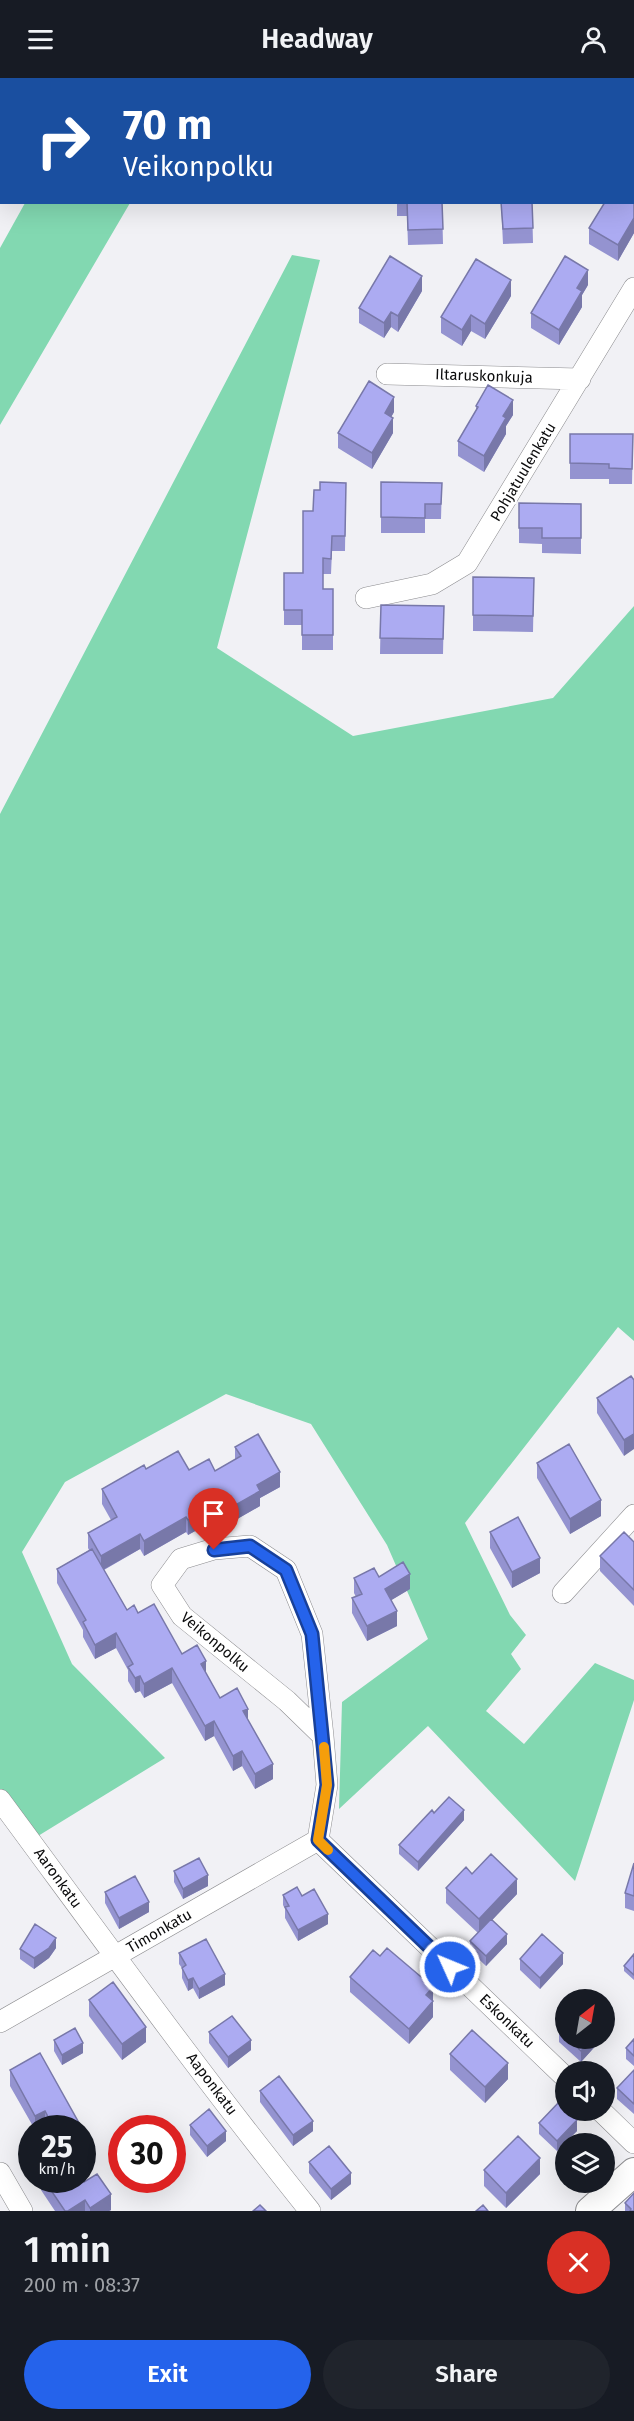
<!DOCTYPE html>
<meta charset="utf-8">
<style>
:root{--surface:#171b24;--page:#20242c;--text:#f1f3f6;--muted:#9ea1a6;--accent:#2563eb}
body{margin:0;font-family:"Fira Sans",sans-serif;background:var(--page);color:var(--text);height:100vh;display:flex;flex-direction:column;font-size:22px;white-space:nowrap}
*{box-sizing:border-box;margin:0}
p{font-size:20px;color:var(--muted)}
.icon{flex:none;width:33px;height:33px;fill:none;stroke:currentColor;stroke-width:2;stroke-linecap:round;stroke-linejoin:round}
.map{position:relative;height:2133px;overflow:hidden}
.drawer{display:flex;flex-direction:column;background:var(--surface);flex:1}
.drawer>*{flex:none}
.guide{position:absolute;left:0px;top:0px;width:634px;height:126px;box-shadow:0 6px 24px #0002;background:#1a4fa0;color:#fff;overflow:hidden}
.needle{width:39px;rotate:31deg}
.buttons{position:absolute;left:555px;top:1911px;display:grid;gap:12px}
.buttons a{display:grid;place-items:center;width:60px;height:60px;border-radius:50%;background:var(--surface);box-shadow:0 6px 24px #0002;font-size:30px}
.speed{position:absolute;left:18px;top:2037px;display:flex;gap:12px;font-size:30px;font-weight:700;text-align:center}
.speed>*{display:grid;place-content:center;width:78px;height:78px;border-radius:50%;background:var(--surface);box-shadow:0 6px 24px #0002;line-height:1}
.speed small{font-size:15px;font-weight:400}
.speed .limit{border:9px solid #d22;background:#fff;color:#111}
.pin{position:absolute;display:grid;place-items:center;width:51px;height:51px;color:#fff;margin:-62px -26px;border-radius:50% 50% 50% 0;rotate:-45deg;box-shadow:0 0 6px #0007}
.pin .icon{rotate:45deg}
.me{position:absolute;width:66px;margin:-33px;rotate:314deg;stroke-linejoin:round;filter:drop-shadow(0 0 4px #0008)}
.turn{display:flex;align-items:center;gap:21px;height:126px;padding:0 24px;font-size:27px}
.turn .icon{width:78px;height:78px;stroke-width:2.5}
.turn b{display:block;font-size:42px;line-height:51px}
.round{display:grid;place-items:center;flex:none;width:63px;height:63px;border-radius:32px;background:var(--page)}
.summary{display:flex;align-items:center;justify-content:space-between;height:102px;padding:0 24px}
h1{font-size:36px;font-weight:600;line-height:45px}
.action{display:flex;gap:12px;margin-top:auto;padding:12px 24px}
.action a{flex:1;height:69px;border-radius:36px;background:var(--accent);color:#fff;font-size:24px;font-weight:600;line-height:69px;text-align:center}
.action a+a{background:var(--page);color:var(--text)}
header{display:flex;justify-content:space-between;align-items:center;height:78px;padding:0 24px;background:var(--surface);font-size:27px;font-weight:600}
.map>svg:first-child{display:block}
.forest{fill:#82d8b1}
.lines{fill:none;stroke-linecap:round;stroke-linejoin:round}
.street-casing{stroke:#8c8c8f;stroke-width:22}
.secondary-casing{stroke:#8c8c8f;stroke-width:30}
.street{stroke:#fff;stroke-width:21}
.secondary{stroke:#fff;stroke-width:28}
.wall{fill:#9493d0}
.shaded-wall{fill:#7878a9}
.building{fill:#acabf2;stroke:#7878a9;stroke-width:1.5}
.route-casing{stroke:#184099;stroke-width:15}
.route{stroke:#2563eb;stroke-width:10}
.slow{stroke:#f59e0b;stroke-width:10}
.labels{text-anchor:middle;dominant-baseline:central;stroke-width:4.5;stroke-linejoin:round;paint-order:stroke}
.street-label{font-size:15px;fill:#0c0c0d;stroke:#fff}
</style>
<header><svg class="icon" aria-label="menu" viewBox="0 0 24 24"><path d="M4 6h16M4 12h16M4 18h16"/></svg>Headway<svg class="icon" aria-label="person" viewBox="0 0 24 24"><circle cx="12" cy="8" r="4"/><path d="M4 21q1-7 8-7t8 7"/></svg></header>
<div class="map">
<svg width="634" height="2133" viewBox="0 0 634 2133">
<rect width="100%" height="100%" fill="#f1f1f5"/>
<!-- forest -->
<path class="forest" d="M94 0H203L93 1Z
M25 125H130L0 347V170Z
M292 177 320 182 217 570 353 658 553 620 634 528V1263L618 1249 465 1445 510 1537 526 1557 511 1576 521 1591 486 1633 524 1666 595 1585 634 1602V1622L575 1803 428 1648 339 1731 342 1624 428 1561 387 1467 311 1346 226 1316 65 1404 22 1474 72 1586 165 1680 38 1758 0 1717V736Z"/>
<g class="lines">
<defs>
<path id="street" d="M633 80H634
M387 296 580 301
M366 520 432 506 467 485 634 210
M563 1515 634 1437
M0 1722C102 1860 202 1999 310 2133
M318 1762 327 1707 323 1658 287 1623 182 1538 162 1507 181 1481 214 1471 250 1468 286 1492 312 1556 323 1658
M318 1762 566 2000
M0 1944 318 1762
M600 2032 634 2065
M0 2095 22 2133"/>
<path id="secondary" d="M590 2133 634 2094"/>
</defs>
<!-- street casing -->
<use href="#street" class="street-casing"/>
<!-- secondary casing -->
<use href="#secondary" class="secondary-casing"/>
<!-- street -->
<use href="#street" class="street"/>
<!-- secondary -->
<use href="#secondary" class="secondary"/>
</g>
<!-- wall -->
<path class="wall" d="M490 0H537V2H490Z
M2 41V84L0 83V43Z
M634 108V155L618 183 589 166V150Z
M397 124H442L443 166 408 167 407 138H397Z
M501 124H532L533 165 503 166Z
M588 207 582 217V229L559 267 531 250V235Z
M422 213 398 254 391 249 384 260 359 245V230Z
M511 218 485 261 471 253 462 268 441 255V239Z
M476 328 513 337 506 348V356L484 394 458 378V363L476 333Z
M394 334 391 339 393 355 372 391 338 370V355Z
M570 356H633L632 406H609V401H570Z
M381 404 442 405 441 441H425V455H381Z
M346 405 345 473H332L331 496H323V511H333V572H302V547H284V532L303 495 313 433 320 412Z
M519 425 581 426V476L542 475V466L519 465Z
M473 499 534 500 533 554 473 553Z
M381 527 444 528 443 576H380Z
M634 1302 624 1378 597 1335V1320Z
M235 1369 280 1409 260 1420V1428L218 1452 213 1443 188 1457 186 1454 144 1478 140 1471 104 1492 127 1532 138 1535 182 1576 206 1595 220 1620 248 1643 273 1701 255 1711 242 1688 233 1693 214 1658 205 1663 172 1605 144 1620 140 1613 135 1615 128 1603V1592L116 1570 95 1581 83 1559V1552L57 1505V1491L89 1472 88 1470V1455L111 1442 102 1426V1411L146 1391 215 1393 235 1381Z
M537 1385 601 1438 570 1456 537 1400Z
M490 1454 540 1495 512 1510 490 1470Z
M634 1464V1528L600 1493V1478Z
M379 1499 410 1511 391 1522 397 1548 367 1563 352 1535V1520L356 1519 354 1515V1500Z
M434 1735 464 1742 418 1793 399 1776V1767Z
M634 1785V1833L625 1830V1815Z
M174 1793 208 1808 183 1821 174 1804Z
M472 1796 517 1816 492 1842 507 1866 486 1888 470 1873V1863L478 1855 446 1825V1810Z
M105 1814 149 1834 119 1851 105 1825Z
M283 1817 302 1818 328 1846 298 1863 285 1840V1831L283 1827Z
M56 1870 49 1880 34 1891 20 1881V1871Z
M179 1875 225 1907 199 1921 193 1910 188 1913 182 1900V1890L179 1886Z
M634 1876V1902L624 1893V1888Z
M520 1881 563 1886 540 1911 520 1892Z
M350 1899 433 1909V1939L409 1966 350 1914Z
M89 1922 146 1964 122 1982 89 1938Z
M566 1947V1960H600V1963L581 1984 559 1964V1953Z
M209 1954 251 1972 228 1990 209 1965Z
M634 1961V1988L626 1981V1970Z
M54 1962 83 1975 62 1987 54 1973Z
M450 1976 508 2001 485 2025 450 1992Z
M10 1992 79 2050H46L45 2048 40 2050H34L10 2008Z
M634 1992V2036L617 2021V2010Z
M260 2013 313 2053 293 2068 260 2024Z
M539 2045 577 2053 557 2073 539 2056Z
M190 2047 226 2063 207 2079 190 2057Z
M309 2084 351 2106 331 2122 309 2095Z
M484 2092 540 2096 506 2130 484 2108Z
M82 2101 111 2132 109 2133H55L41 2112V2102Z
M625 2125 634 2133H625Z"/>
<!-- shaded-wall -->
<path class="shaded-wall" d="M634 140V155L618 183V167Z
M588 192V207L582 217V229L559 267V252L577 210Z
M422 198V213L398 254V238Z
M511 202V218L485 261V246Z
M391 234V249L384 260V245Z
M471 237V253L462 268V252Z
M394 319V334L385 350V335Z
M513 322V337L506 348V356L484 394V378L503 338Z
M393 340V355L372 391V375Z
M634 1356V1371L624 1378V1362Z
M280 1394V1409L260 1420V1428L218 1452V1437L257 1407Z
M601 1422V1438L570 1456V1441Z
M213 1428V1443L188 1457V1442Z
M186 1439V1454L144 1478V1463Z
M140 1456V1471L101 1493V1478Z
M540 1480V1495L512 1510V1494Z
M410 1496V1511L385 1526V1511Z
M397 1533V1548L367 1563V1548Z
M116 1555V1570L95 1581V1567Z
M206 1583V1598L201 1586Z
M172 1590V1605L144 1620V1606Z
M140 1598V1613L135 1615V1600Z
M248 1631V1645L243 1633Z
M214 1643V1658L205 1663V1648Z
M242 1673V1688L233 1693V1678Z
M273 1686V1701L255 1711V1696Z
M464 1732V1742L418 1793V1784Z
M208 1797V1808L183 1821V1811Z
M517 1801V1816L479 1856V1841Z
M149 1824V1834L119 1851V1840Z
M328 1836V1846L298 1863V1852Z
M507 1856V1866L486 1888V1878Z
M56 1860V1870L49 1880 34 1891V1880Z
M563 1875V1886L540 1911V1900Z
M225 1896V1907L199 1921V1911Z
M193 1900V1910L188 1913V1902Z
M433 1909V1939L409 1966V1951L426 1917Z
M146 1949V1964L122 1982V1966Z
M592 1960H600V1963L581 1984V1973Z
M251 1962V1972L228 1990V1979Z
M83 1965V1975L62 1987V1977Z
M508 1985V2001L485 2025V2009Z
M45 2033V2048L40 2050H35V2038Z
M577 2042V2053L557 2073V2063Z
M313 2043V2053L293 2068V2057Z
M79 2045V2050H68Z
M226 2053V2063L207 2079V2068Z
M540 2080V2096L506 2130V2115Z
M351 2095V2106L331 2122V2111Z
M111 2116V2132L109 2133H90V2130Z
M85 2122V2133H68Z"/>
<!-- building -->
<path class="building" d="M16 0H51L50 2H15Z
M380 0H417V2H381Z
M490 0H522V2H490Z
M587 0H620V2H587Z
M2 41V73L0 72V43Z
M633 107 634 108V140L618 167 589 150 605 124H633Z
M407 124H442L443 151 408 152Z
M501 124H532L533 150 503 151Z
M390 178 422 198 398 238 391 234 384 245 359 230Z
M565 178 588 192 577 210 582 213 559 252 531 235Z
M476 181 511 202 485 246 471 237 462 252 441 239Z
M369 303 394 319 385 335 393 340 372 375 338 355Z
M488 307 513 322 503 338 506 340 484 378 458 363 478 329 476 328Z
M570 356H633L632 391 609 390V386L570 385Z
M320 404 346 405 345 458H332L331 481 323 480V511H333V557H302V532H284V495H303V433H313L314 412H320Z
M381 404 442 405 441 426H425V440L381 439Z
M519 425 581 426V460H542V450H519Z
M473 499 534 500 533 538 473 537Z
M381 527 444 528 443 561 380 560Z
M631 1298 634 1302V1356L624 1362 597 1320Z
M258 1356 280 1394 257 1407 260 1413 218 1437 213 1428 188 1442 186 1439 144 1463 140 1456 101 1478 88 1455 117 1439 102 1411 144 1387 146 1391 178 1373 189 1392 209 1381 215 1393 241 1378 235 1369Z
M569 1366 601 1422 570 1441 537 1385Z
M518 1439 540 1480 512 1494 490 1454Z
M624 1454 634 1464V1512L600 1478Z
M92 1471 127 1532 134 1527 138 1535 154 1526 182 1576 197 1567 206 1583 201 1586 220 1620 237 1610 248 1631 243 1633 273 1686 255 1696 242 1673 233 1678 214 1643 205 1648 172 1590 144 1606 140 1598 135 1600 128 1589 133 1586 116 1555 95 1567 83 1544 86 1542 57 1491Z
M403 1484 410 1496 385 1511 397 1533 367 1548 352 1520 362 1516 354 1500 374 1490 379 1499Z
M449 1719 464 1732 418 1784 399 1767 432 1732 434 1735Z
M491 1776 517 1801 479 1841 446 1810 466 1789 472 1796Z
M199 1780 208 1797 183 1811 174 1793Z
M634 1785V1818L625 1815Z
M135 1798 149 1824 119 1840 105 1814Z
M297 1809 302 1818 314 1811 328 1836 298 1852 285 1829 289 1828 283 1817Z
M491 1841 507 1856 486 1878 470 1863Z
M35 1846 56 1860 49 1870 34 1880 20 1871Z
M542 1856 563 1875 540 1900 520 1881Z
M206 1861 225 1896 199 1911 193 1900 188 1902 182 1890 186 1887 179 1875Z
M387 1870 433 1909 426 1917 433 1923 409 1951 350 1899 373 1872 380 1878Z
M634 1876V1897L624 1888Z
M113 1904 146 1949 122 1966 89 1922Z
M232 1938 251 1962 228 1979 209 1954Z
M566 1947V1959L559 1953Z
M75 1950 83 1965 62 1977 54 1962Z
M472 1952 508 1985 485 2009 450 1976Z
M567 1960H592L581 1973Z
M634 1961V1978L626 1970Z
M40 1975 79 2045 68 2050H54L45 2033 35 2038 10 1992Z
M634 1992V2026L617 2010Z
M279 1998 313 2043 293 2057 260 2013Z
M559 2024 566 2031V2032H567L577 2042 557 2063 539 2045Z
M209 2031 226 2053 207 2068 190 2047Z
M518 2058 540 2080 506 2115 484 2092Z
M329 2068 351 2095 331 2111 309 2084Z
M97 2096 111 2116 90 2130 85 2122 68 2133H65L44 2102 82 2101 84 2104Z
M634 2115V2133H630L631 2131 625 2125Z
M260 2127 266 2133H253Z
M483 2127 488 2133H476Z"/>
<g class="lines">
<defs>
<path id="route" d="M214 1472 250 1468 286 1492 312 1556 327 1707 318 1762 450 1889"/>
</defs>
<!-- route casing -->
<use href="#route" class="route-casing"/>
<!-- route -->
<use href="#route" class="route"/>
<!-- slow -->
<path class="slow" d="M324 1669 327 1707 318 1762 328 1772"/>
</g>
<g class="labels">
<!-- street labels -->
<g class="street-label">
<text transform="translate(484 298) rotate(2)">Iltaruskonkuja</text>
<text transform="translate(523 394) rotate(-59)">Pohjatuulenkatu</text>
<text transform="translate(215 1564) rotate(40)">Veikonpolku</text>
<text transform="translate(58 1800) rotate(54)">Aaronkatu</text>
<text transform="translate(159 1853) rotate(-30)">Timonkatu</text>
<text transform="translate(507 1943) rotate(44)">Eskonkatu</text>
<text transform="translate(212 2006) rotate(53)">Aaponkatu</text>
</g>
</g>
</svg>
<div class="buttons">
<a><svg class="needle" viewBox="-14 -14 28 28"><path d="M0-13l5 13h-10z" fill="#e53935"/><path d="M0 13l5-13h-10z" fill="#9ea1a6"/></svg></a>
<a><svg class="icon" aria-label="sound" viewBox="0 0 24 24"><path d="M4 9h4l5-4v14l-5-4H4zM17 9q2 3 0 6"/></svg></a>
<a><svg class="icon" aria-label="layers" viewBox="0 0 24 24"><path d="M12 4l9 5-9 5-9-5zM3 14l9 5 9-5"/></svg></a>
</div>
<div class="speed"><div>25<small>km/h</small></div><div class="limit">30</div></div>
<div class="pin" style="left:214px;top:1472px;background:#d93025"><svg class="icon" aria-label="arrive" viewBox="0 0 24 24"><path d="M6 21V4h12l-3 4 3 4H6"/></svg></div>
<svg class="me" style="left:450px;top:1889px" viewBox="-20 -20 40 40"><circle r="17" fill="#2563eb" stroke="#fff" stroke-width="3"/><path d="M0-11L8 9 0 5-8 9z" fill="#fff"/></svg>
<div class="guide">
<div class="turn"><svg class="icon" aria-label="right" viewBox="0 0 24 24"><path d="M7 20v-9h11M14 6l5 5-5 5"/></svg><div><b>70 m</b>Veikonpolku</div></div>
</div>
</div>
<section class="drawer">
<div class="summary"><div><h1>1 min</h1><p>200 m · 08:37</p></div><a class="round" style="background:#d93025;color:#fff"><svg class="icon" aria-label="close" viewBox="0 0 24 24"><path d="M6 6l12 12M18 6L6 18"/></svg></a></div>
<div class="action"><a>Exit</a><a>Share</a></div>
</section>
